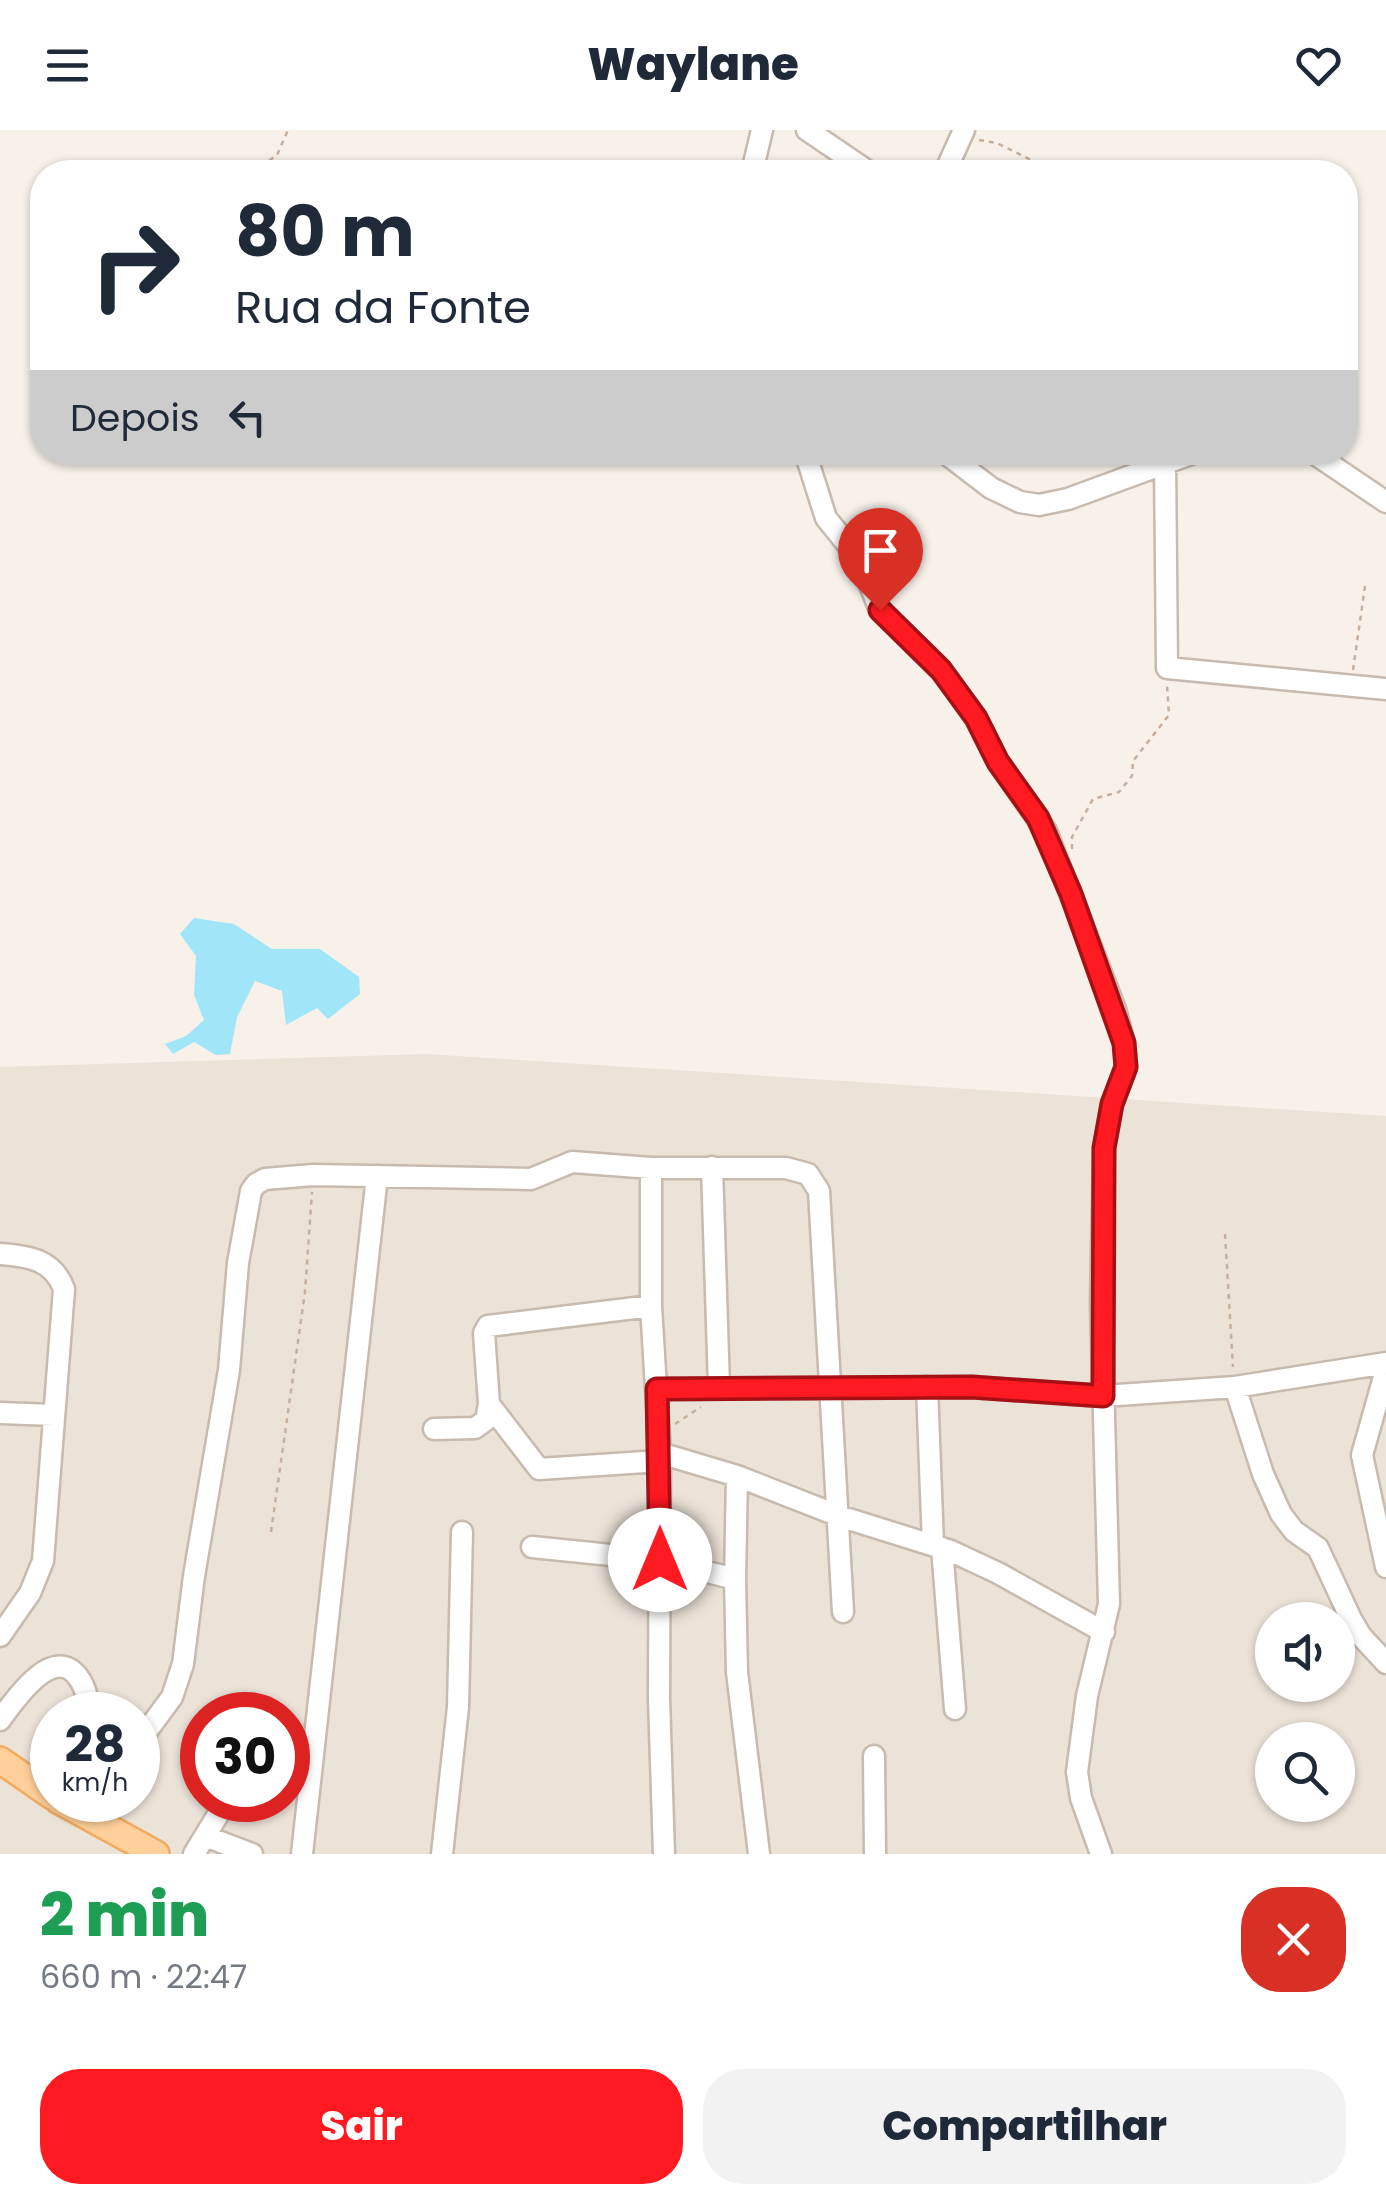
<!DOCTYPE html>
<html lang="pt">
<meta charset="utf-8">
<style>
:root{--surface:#fff;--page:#f2f2f3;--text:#1f2937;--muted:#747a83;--accent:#ff1920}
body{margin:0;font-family:Poppins,sans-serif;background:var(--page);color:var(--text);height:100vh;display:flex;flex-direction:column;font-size:38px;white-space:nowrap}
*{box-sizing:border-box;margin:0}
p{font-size:32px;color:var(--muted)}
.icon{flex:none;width:55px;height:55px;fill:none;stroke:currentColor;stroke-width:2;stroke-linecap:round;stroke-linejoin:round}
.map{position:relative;height:1724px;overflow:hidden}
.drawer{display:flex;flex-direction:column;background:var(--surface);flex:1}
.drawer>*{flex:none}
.top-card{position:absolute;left:30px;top:30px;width:1328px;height:305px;border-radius:40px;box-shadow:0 2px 8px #0004;background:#fff;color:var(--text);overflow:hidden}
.tools{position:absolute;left:1255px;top:1472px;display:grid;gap:20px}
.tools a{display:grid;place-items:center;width:100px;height:100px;border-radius:50%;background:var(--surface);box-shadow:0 2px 8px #0004;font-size:50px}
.speed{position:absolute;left:30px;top:1562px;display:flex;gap:20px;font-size:50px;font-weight:700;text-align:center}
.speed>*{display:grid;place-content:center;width:130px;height:130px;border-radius:50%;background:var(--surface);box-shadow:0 2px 8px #0004;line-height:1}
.speed small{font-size:25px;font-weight:400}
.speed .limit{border:15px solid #d22;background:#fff;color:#111}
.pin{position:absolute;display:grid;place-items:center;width:85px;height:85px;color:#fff;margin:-102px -42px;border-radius:50% 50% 50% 0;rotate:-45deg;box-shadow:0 0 10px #0007}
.pin .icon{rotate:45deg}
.me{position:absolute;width:110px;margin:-55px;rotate:0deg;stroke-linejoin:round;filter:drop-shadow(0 0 8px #0008)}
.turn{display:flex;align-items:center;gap:35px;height:210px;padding:0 40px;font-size:45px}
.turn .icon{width:130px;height:130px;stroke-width:2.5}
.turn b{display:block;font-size:70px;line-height:85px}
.then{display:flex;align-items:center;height:95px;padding:0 40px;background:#0003;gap:20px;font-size:38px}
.round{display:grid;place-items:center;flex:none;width:105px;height:105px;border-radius:40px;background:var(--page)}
.overview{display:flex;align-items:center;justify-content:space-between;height:170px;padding:0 40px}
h1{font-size:60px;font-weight:800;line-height:75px;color:#1e9e55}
.cta{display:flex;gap:20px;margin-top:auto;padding:20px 40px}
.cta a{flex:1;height:115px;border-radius:40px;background:var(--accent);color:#fff;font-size:40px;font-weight:800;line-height:115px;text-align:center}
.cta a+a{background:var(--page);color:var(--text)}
header{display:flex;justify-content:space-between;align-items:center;height:130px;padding:0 40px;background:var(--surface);font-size:45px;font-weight:800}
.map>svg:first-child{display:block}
.residential{fill:#ebe2d8;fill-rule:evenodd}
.water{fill:#a1e5f9}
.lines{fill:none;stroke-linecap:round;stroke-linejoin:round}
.minor-casing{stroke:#c7baae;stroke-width:25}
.major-casing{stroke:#f2aa5d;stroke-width:30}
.path{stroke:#c7af9b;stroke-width:2.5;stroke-dasharray:5 5;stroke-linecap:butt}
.minor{stroke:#fff;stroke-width:20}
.major{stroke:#ffd09b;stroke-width:25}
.route-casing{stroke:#a61015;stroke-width:25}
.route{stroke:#ff1920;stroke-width:18}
</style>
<header><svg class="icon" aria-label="menu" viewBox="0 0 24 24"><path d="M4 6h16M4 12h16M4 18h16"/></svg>Waylane<svg class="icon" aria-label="heart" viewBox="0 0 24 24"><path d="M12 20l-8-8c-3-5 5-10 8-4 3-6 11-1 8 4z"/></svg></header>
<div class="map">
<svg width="1386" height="1724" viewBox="0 0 1386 1724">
<rect width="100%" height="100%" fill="#f7f1ea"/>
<!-- residential -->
<path class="residential" d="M426 924 1386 986V1724H0V937ZM1272 1490H1338V1555H1272ZM52 1585H138V1670H52ZM202 1585H288V1670H202ZM1272 1610H1338V1675H1272Z"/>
<!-- water -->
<path class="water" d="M194 788 234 794 272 819H320L359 847 360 864 328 889 317 878 286 895 282 861 255 851 237 887 230 924 216 925 194 912 173 924 165 914 186 906 204 890 194 865 196 826 180 804Z"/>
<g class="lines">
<defs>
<path id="minor" d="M807 0 869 42
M752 42 762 0
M945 42 964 0
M805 322 826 388 860 430 880 480 941 540 976 588 998 632 1046 701 1115 879 1124 913 1126 937 1112 974 1104 1018 1101 1173 1109 1474 1087 1566 1077 1642 1081 1668 1101 1724
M944 322 991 358 1020 372 1039 375 1068 369 1196 322
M1312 322 1386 372
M1165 332 1167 538 1386 559
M712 1037 719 1257
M651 1038V1176L660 1323 659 1569 664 1724
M0 1124C28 1126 53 1129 64 1159L43 1431 30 1463 0 1506
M1386 1240 1362 1325 1386 1437
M927 1257 933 1415
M1235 1257 1263 1344 1281 1384 1294 1401 1318 1418 1351 1489 1361 1506 1386 1533
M657 1259 972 1257 1103 1266 1235 1257 1386 1233
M489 1274 539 1339 660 1331
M0 1283 54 1285
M434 1299 475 1298 486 1290 489 1274 484 1203 488 1196 651 1176
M660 1323 737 1346 839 1386 951 1421 998 1443 1104 1502
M532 1417 660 1430 735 1449 737 1346
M942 1418 955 1579
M735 1449 737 1542 759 1724
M0 1590C14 1571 53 1513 78 1547 87 1559 88 1571 88 1585
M138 1613 172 1567 183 1534 194 1446 229 1240 238 1133 251 1061 256 1054 265 1049 313 1045 531 1049 572 1032 651 1038H786L808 1044 819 1061 843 1482
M874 1626 875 1724
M102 1695 110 1670
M205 1706 252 1724
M194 1724 227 1670
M302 1724 377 1046
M442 1724 458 1577 462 1402"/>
<path id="major" d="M0 1630 52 1666
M58 1670 156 1724"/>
</defs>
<!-- minor casing -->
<use href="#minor" class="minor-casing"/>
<!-- major casing -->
<use href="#major" class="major-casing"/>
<!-- path -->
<path class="path" d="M979 10 997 13 1055 42
M253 42 277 25 288 0
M1353 540 1365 456
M1072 719V707L1093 669 1119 662 1132 646 1133 631 1169 585 1167 555
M1225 1104 1233 1237
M675 1294 701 1277
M271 1402 305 1162 312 1062"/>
<!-- minor -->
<use href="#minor" class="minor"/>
<!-- major -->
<use href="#major" class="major"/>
</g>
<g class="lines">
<defs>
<path id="route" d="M660 1430 657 1259 972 1257 1103 1266 1104 1018 1112 974 1126 937 1124 913 1071 764 1038 688 998 632 976 588 941 540 880 480"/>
</defs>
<!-- route casing -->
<use href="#route" class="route-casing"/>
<!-- route -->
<use href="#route" class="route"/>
</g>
</svg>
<div class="tools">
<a><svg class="icon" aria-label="sound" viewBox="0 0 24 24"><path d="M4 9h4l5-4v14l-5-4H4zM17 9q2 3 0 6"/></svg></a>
<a><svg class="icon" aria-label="search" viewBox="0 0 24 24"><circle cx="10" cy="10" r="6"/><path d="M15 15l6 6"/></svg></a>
</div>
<div class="speed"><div>28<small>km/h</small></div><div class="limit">30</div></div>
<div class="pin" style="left:880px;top:480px;background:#d93025"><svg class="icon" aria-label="arrive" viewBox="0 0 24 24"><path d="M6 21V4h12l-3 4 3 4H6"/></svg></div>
<svg class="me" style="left:660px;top:1430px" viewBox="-20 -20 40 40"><circle r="19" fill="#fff"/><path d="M0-13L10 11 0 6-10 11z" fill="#ff1920"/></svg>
<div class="top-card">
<div class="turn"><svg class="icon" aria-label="right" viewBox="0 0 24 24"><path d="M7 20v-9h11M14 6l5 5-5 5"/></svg><div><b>80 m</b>Rua da Fonte</div></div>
<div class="then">Depois<svg class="icon" aria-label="left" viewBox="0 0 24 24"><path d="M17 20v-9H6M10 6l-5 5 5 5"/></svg></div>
</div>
</div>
<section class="drawer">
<div class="overview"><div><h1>2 min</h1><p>660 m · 22:47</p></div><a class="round" style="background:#d93025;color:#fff"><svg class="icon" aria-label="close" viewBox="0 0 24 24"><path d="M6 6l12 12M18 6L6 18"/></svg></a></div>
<div class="cta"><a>Sair</a><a>Compartilhar</a></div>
</section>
